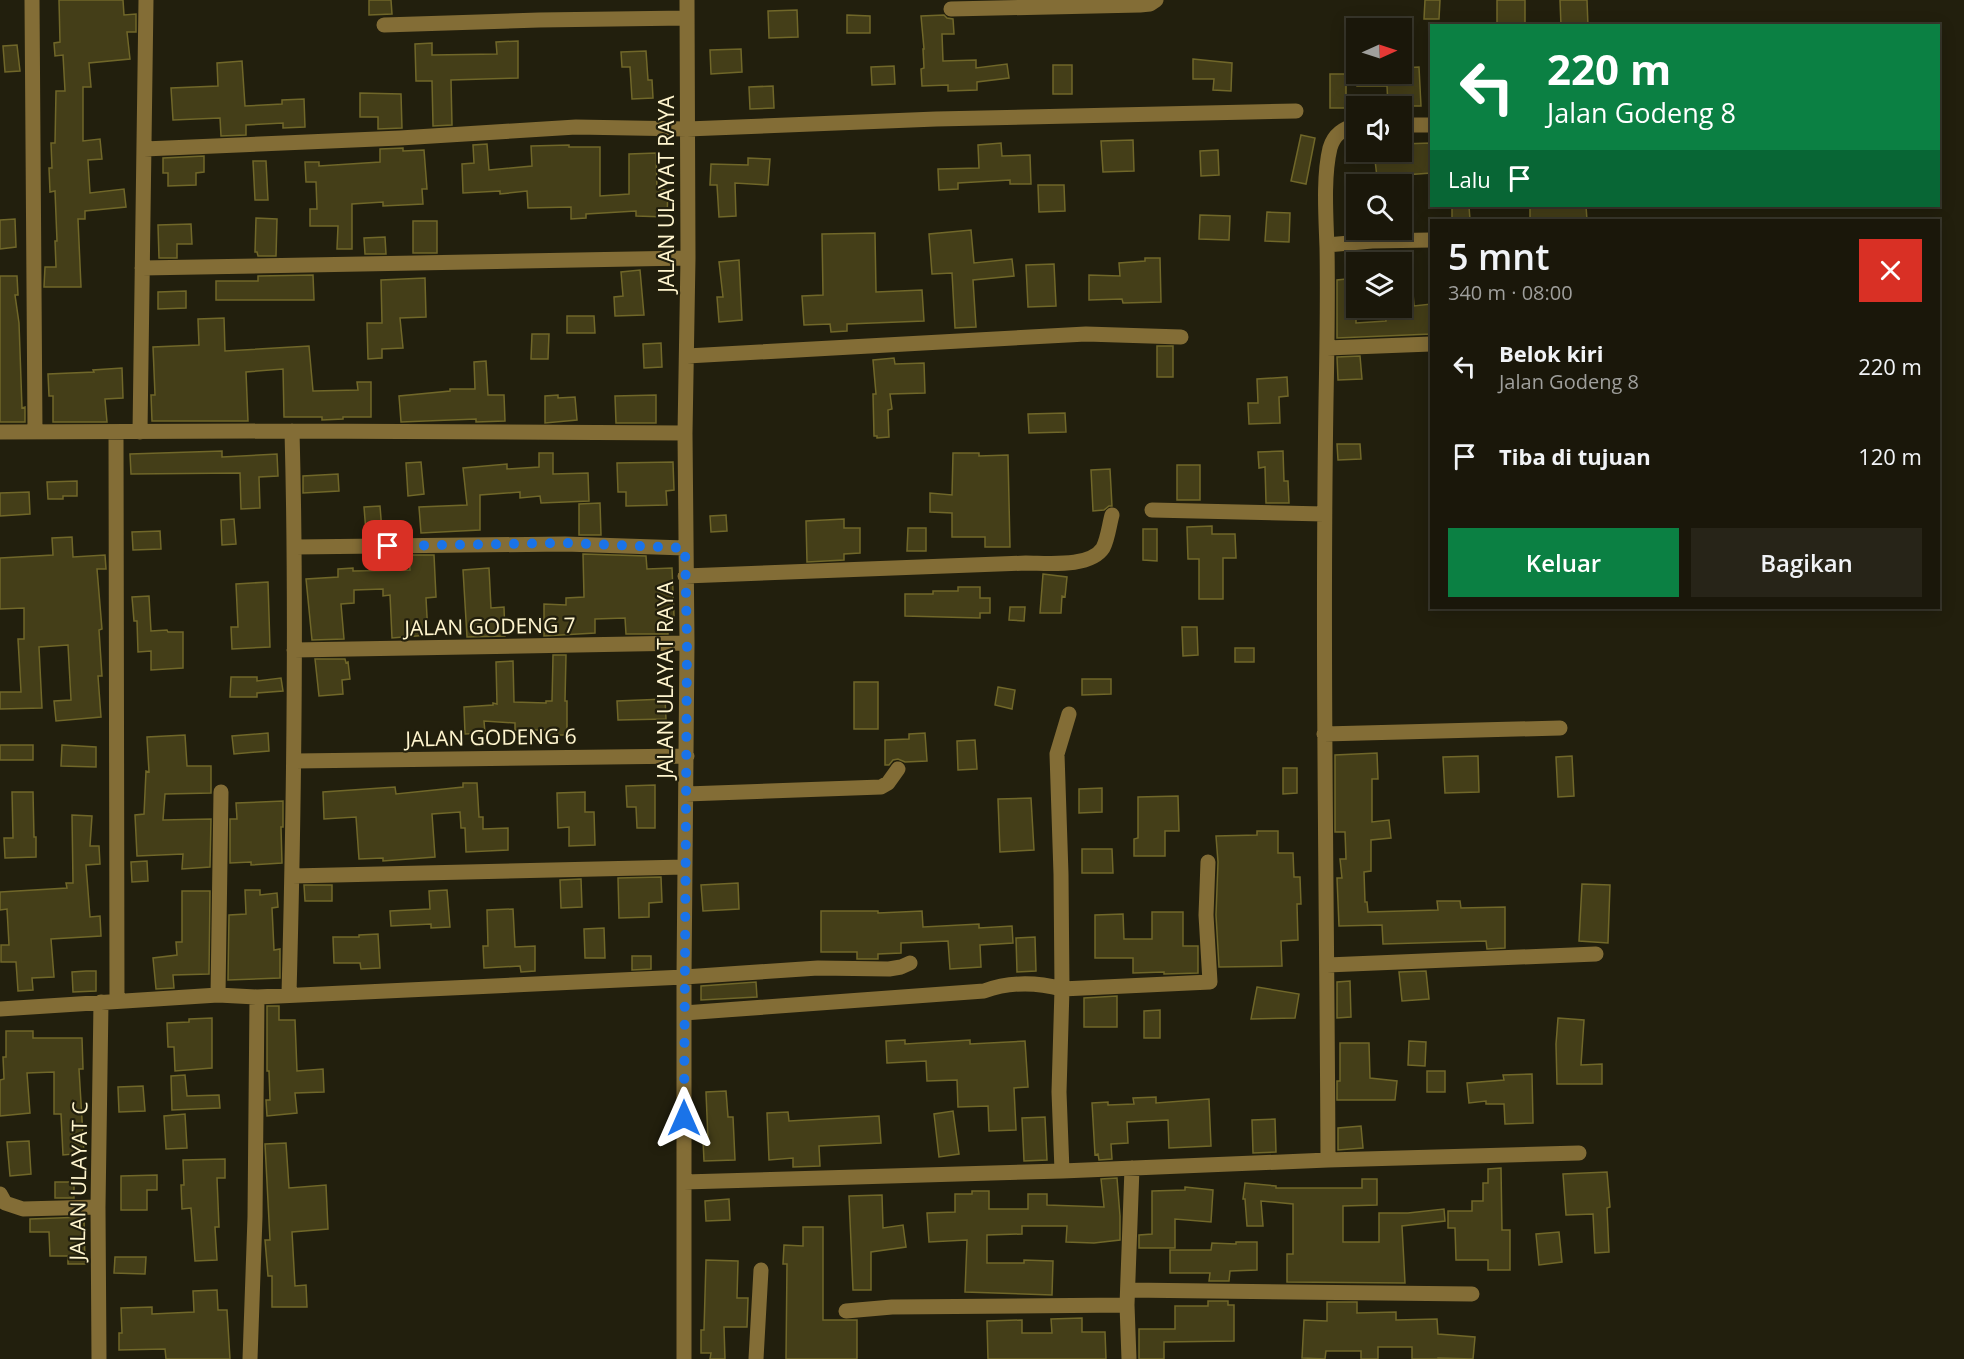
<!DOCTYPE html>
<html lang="id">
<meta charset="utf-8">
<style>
:root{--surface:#1a170a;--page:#272418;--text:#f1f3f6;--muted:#9f9f9c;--line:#38362b;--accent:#0b8043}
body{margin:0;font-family:"Open Sans",sans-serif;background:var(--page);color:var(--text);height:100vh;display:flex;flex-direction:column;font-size:22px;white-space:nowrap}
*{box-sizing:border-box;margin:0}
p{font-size:20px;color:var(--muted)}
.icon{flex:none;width:33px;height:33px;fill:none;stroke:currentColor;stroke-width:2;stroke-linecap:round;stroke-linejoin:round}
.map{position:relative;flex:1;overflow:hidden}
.drawer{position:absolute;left:1430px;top:219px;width:510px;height:390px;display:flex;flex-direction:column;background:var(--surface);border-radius:0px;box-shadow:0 3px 15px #0003,0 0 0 2px var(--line)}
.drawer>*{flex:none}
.guide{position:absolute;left:1430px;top:24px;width:510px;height:183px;border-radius:0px;box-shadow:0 3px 15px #0003,0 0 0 2px var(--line);background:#0b8043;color:#fff;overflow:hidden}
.needle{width:39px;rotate:87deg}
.controls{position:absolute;left:1346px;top:18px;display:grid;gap:12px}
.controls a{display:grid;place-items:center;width:66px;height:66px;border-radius:0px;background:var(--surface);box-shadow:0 3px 15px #0003,0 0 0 2px var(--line);font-size:30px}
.pin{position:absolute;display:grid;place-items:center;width:51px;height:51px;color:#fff;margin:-26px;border-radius:12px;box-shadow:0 3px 9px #0006}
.me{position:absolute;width:66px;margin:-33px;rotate:0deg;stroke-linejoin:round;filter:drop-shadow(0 0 4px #0008)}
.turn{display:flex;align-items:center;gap:21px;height:126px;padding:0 18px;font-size:27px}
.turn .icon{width:78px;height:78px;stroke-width:2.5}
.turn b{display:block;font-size:42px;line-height:51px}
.then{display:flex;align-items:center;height:57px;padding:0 18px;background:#0003;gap:12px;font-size:22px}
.round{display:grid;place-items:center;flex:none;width:63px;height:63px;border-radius:0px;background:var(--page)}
.summary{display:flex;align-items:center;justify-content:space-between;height:102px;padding:0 18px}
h1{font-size:36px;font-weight:600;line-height:45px}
.primary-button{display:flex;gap:12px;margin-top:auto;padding:12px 18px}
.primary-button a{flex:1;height:69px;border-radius:0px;background:var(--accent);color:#fff;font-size:24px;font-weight:600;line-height:69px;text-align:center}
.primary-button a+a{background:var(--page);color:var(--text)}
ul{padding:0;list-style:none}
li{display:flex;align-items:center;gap:18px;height:90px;padding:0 18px}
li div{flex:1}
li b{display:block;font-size:22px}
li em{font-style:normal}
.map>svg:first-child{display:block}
.building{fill:#443e18;stroke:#706729;stroke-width:1.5}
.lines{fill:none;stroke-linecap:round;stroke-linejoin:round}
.minor{stroke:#836d36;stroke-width:15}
.route{stroke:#1a73e8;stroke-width:10;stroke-dasharray:0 18}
.labels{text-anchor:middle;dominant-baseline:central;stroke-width:4.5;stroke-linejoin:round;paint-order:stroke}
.street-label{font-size:21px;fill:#fff5ce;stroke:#221f0d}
</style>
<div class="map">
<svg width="1964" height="1359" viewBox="0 0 1964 1359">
<rect width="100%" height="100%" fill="#221f0d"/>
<!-- building -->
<path class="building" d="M59 0H123L124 15 136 14V32H127L130 59 89 63 91 87H83V141L100 139 102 159 88 160 90 193 124 189 126 207 85 211V219H78L81 287H44L45 267H56L55 241H57L55 191 50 192 49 168H52L51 143H55L56 91H65L63 55 55 56 54 43 60 42Z
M369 0H391L392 14 369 15Z
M1425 0H1440L1439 19H1424Z
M1497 0H1525V26H1497Z
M1560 0H1587L1588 26H1561Z
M797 10 798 37 769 38 768 11Z
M847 15 870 16V33H847Z
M944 15 947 18 953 19 954 34H942L943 61 976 60V68L1007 64 1009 78 977 82V90L948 91V85L922 86 921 69 924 68 923 49H924L921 16Z
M518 41V78L451 80 452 125 433 126 432 81H416L415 44 432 43V55L497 54 496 42Z
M17 45 20 71 5 72 3 46Z
M741 49 742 72 711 74 710 50Z
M646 51 648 80H652L653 98 632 99 630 67H622L621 52Z
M1193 59 1232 63 1231 91 1213 90 1214 79H1193Z
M242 61 245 106 282 104V100L304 99 305 127 283 128V123L246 125V135L221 136 220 118 173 120 171 88 218 86 217 63Z
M1053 65H1072V94H1053Z
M894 66 895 84 872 85 871 67Z
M1419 67 1421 106H1388L1387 86H1357V74H1401V68Z
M1330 74H1346V108H1330Z
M773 86 774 108 750 109 749 87Z
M360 93 401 94 402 128 378 129V117H360Z
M1301 135 1315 138 1306 184 1291 181Z
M1133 140 1134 171 1103 172 1101 141Z
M1001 143 1002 156 1030 155 1031 184H1010V180L958 183V189L939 190 938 169 979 168 978 145Z
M1431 143V173L1377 177 1374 152H1401V144Z
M487 144 489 170 532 166 531 146 569 145V147H600V196L629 194V154L656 153 657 189 668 190 667 217 636 216V211L586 214V218L571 219V207L528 208 527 191 500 194V191L463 193 462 164 474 163 473 145Z
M403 148V151L424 150 427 189H422L423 204 383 206V202L352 204V249H337L338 226H310V209H317L316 182H306L305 162H319V166L380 162V149Z
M1218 150 1219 175 1201 176 1200 151Z
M204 156V172L196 173V185L168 186V173H163V158Z
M748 158 770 159 768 185 735 183 736 216 719 217 717 185H710L711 164 748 165Z
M253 161H266L268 200H255Z
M1038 185H1064L1065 211 1039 212Z
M1452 206H1469L1470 220H1452Z
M1530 206H1586L1587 220H1530Z
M1267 212 1290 213 1289 242 1265 241Z
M1200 215 1230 216 1229 240 1199 239Z
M256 218 277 219 276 256H258L257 252H255Z
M15 219 16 247 0 249V220Z
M413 221H437V253H413Z
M191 224 192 244H177V258H159L158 225Z
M971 230 974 263 1012 259 1014 276 973 280 976 327 955 328 952 273 932 274 929 234Z
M875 233 876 292 922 290 924 321 847 324V331L831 332 830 324 804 325 802 296 823 295 822 234Z
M385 237 386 254H365L364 238Z
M1145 258H1160L1161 302 1123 303 1122 299 1089 300V275L1120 276 1119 263 1145 261Z
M739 260 742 320 719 322 717 297H723L719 262Z
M1054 264 1056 306 1028 307 1026 265Z
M640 270 644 315 615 316 614 297 623 296 621 272Z
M313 275 314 300H216V281H258V276Z
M0 276H17L18 295H15L19 323 22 408 25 407V422H0Z
M425 278 426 317 400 318 403 348 382 349V358L368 359 367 323H382L381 280Z
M1356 278V323L1386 321 1385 308H1401V280L1412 279 1414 306 1431 304V334L1337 338V280Z
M186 291V308L158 309V292Z
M567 316H594L595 333H567Z
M224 318 225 351 309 346 313 391 358 390 357 382H371V417H343V419L322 420V417H284L283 369 246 372 248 421H152L151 395H155L153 347 199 345 198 319Z
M532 334H549L548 359H531Z
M661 343 662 367 644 368 643 344Z
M1157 346H1173V377H1157Z
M1360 356 1362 379 1338 380 1337 357Z
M894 358 895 364 924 363 925 393 890 394 892 409 888 410 889 437 877 438V436H874L873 394H876L873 360Z
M486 361 488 395H504L505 421 476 422V419L401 422 399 396 450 391V389H475L474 362Z
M122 368 123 398 105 399 107 422H53V396H49L48 374 94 372 93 370Z
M1287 377 1288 396 1279 397 1280 423 1249 424 1248 403H1258L1257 379Z
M558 395V398L575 397 577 420 545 423V396Z
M656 395V423H616L615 396Z
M1065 413 1066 432 1029 433 1028 414Z
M1337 444H1360L1361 459 1338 460Z
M222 451V457L277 454 278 476 259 477 260 508 241 509 240 473 131 474 130 454Z
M1283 451 1284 481H1288L1289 503H1266L1265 467 1259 468 1258 452Z
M539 453H553V474L588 473 589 501 541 503 540 496 520 498V492L480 495V530L421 533 419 507 467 505 463 468 507 464V469L539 467Z
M953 453H979V456L1008 455 1010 547H985V537H952V513L930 512V493L952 495Z
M421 462 424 494 408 496 406 463Z
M673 462 674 490 666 491 667 505 626 506V492H618L617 463Z
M1177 465H1200V500H1177Z
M1110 469 1112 506H1109L1104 510 1093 511 1091 470Z
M338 474 339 491 303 493V476Z
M77 481V496H63V499H48L47 482Z
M29 492 30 514 0 516V493Z
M600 503 601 535H579V504Z
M380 506 382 531 366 532 364 507Z
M726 515 727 531 711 532 710 516Z
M234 519 236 544 222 545 221 520Z
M844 519V528H860V553L844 554V560L807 562 806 521Z
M1212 526V534H1235L1236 558H1223V599H1199V559H1188L1187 527Z
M908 528H926V551H907Z
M1143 529H1157V561L1143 560Z
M160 531 161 549 133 550 132 532Z
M72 537 73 557 105 555 106 569H97L102 629 99 630 102 676H98L101 717 56 721 54 701 71 700 68 645 39 647 42 708 0 709V692H21L18 639H24V608L0 609V558L53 555 52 538Z
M583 554 646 556 647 569 672 568 674 616H667L668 634H626L625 618 595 619V633L544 636V604L566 605V598L584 597Z
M409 555H434L436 597 426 598 428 635 392 638 390 595 383 596V589L354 590V603L341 604 344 639 312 640 306 579 338 577V569L353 568V571L410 570Z
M489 568 491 608 504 607 505 636 467 637 463 570Z
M1043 574 1067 577 1065 597 1062 596 1061 613H1040Z
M268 582 270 647 232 649 231 627H238L236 584Z
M958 587H980V598H990V613H980V618L905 616V594H933V591H958Z
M149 596 151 631 167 630 168 632H183V668L151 670V651L138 652 137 621H134L132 597Z
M1010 607H1025L1024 621 1009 620Z
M1182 627H1197L1198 655 1183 656Z
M1235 648H1254V662H1235Z
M553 655H566L565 701H567V735H546V730H515V723L484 721 485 733 465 734 464 707 493 705V703L497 704 496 662 513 661 514 702 546 703V701H552Z
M315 659H345L346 663 348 662 350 679 342 680 343 694 319 696Z
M231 677H257V681L281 678 283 691 257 693V697H230Z
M1082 679H1111V694L1082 695Z
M854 682H878V729H854Z
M998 687 1015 690 1012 709 995 705Z
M665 699 666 719 618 720 617 701Z
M268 733 269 751 234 754 232 736Z
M925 733 927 761 905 762 898 759 893 760 889 765H885V740L909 739V734Z
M185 735 187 766H211V793L165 794 163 820 211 819 210 867 182 869 183 854 137 856 135 815 144 814 146 771 149 772 147 737Z
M975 740 977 769 958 770 957 741Z
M0 745H33V760H0Z
M62 745 96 747V767L61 766Z
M1377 753 1378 779H1372V822L1389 820 1391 838 1371 840V871L1364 872 1365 902H1367L1368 912 1438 910 1437 901H1460L1461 908 1505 907V948L1487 949 1486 941 1383 944 1382 925 1339 926 1337 878H1342L1340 859H1346L1345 832H1335V755Z
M1478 756 1479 792 1445 793 1443 757Z
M1572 756 1574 796 1558 797 1556 757Z
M1283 768H1297V793L1283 794Z
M463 783H477L479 817H483V829L508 828V850L466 852 465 828H461L460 812 432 814 435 857 383 861V858L359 859 356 817 324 819 323 792 395 787 396 794 463 787Z
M655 785V828H637L636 807H627L626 786Z
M1102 788V812L1079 813V789Z
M12 792H33L34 837H36V857L5 858 4 838H13Z
M585 792V812H594L595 845 569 846V827L558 828 557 793Z
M1178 796 1179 831H1165V856H1134V839L1138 838V797Z
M1031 798 1034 850 1000 852 998 799Z
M283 801V827H281L282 863 251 865V862L230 863V819H237L236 803Z
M72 815 92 816 90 846H99L100 864 86 865 90 917 100 916 101 936 51 939 54 977 32 978 33 990 18 991 16 962H1V945H9L7 909 0 910V892L67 888 66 883H73Z
M1257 831H1278V853H1293L1294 877H1300L1301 904H1297L1298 940 1281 941 1282 966 1219 967 1216 915 1218 862 1216 836 1257 835Z
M1082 849H1112L1113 873H1082Z
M147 861 148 881 132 882 131 862Z
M661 877 662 902 649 903V917L619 918 618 878Z
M581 879 582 907 561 908 560 880Z
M738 883 739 909 703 911 701 885Z
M1582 884 1610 885 1608 943 1579 941Z
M304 885H332V901H305Z
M245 890H260V895L277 893 278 907 272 908 274 950 280 949V978L228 980 229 915 246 914Z
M447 890 450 927 431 928V924L391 926 390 911 430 909 429 891Z
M182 891H210L209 974 173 975 174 988 156 989 153 958 177 955 176 942H182Z
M513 909 515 947 535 946V971L521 972 520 966 484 968 483 946H488L487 910Z
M821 911H878V913L922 911 923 927 979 924V928L1012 926 1013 943 980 945 981 967 950 969 948 941 901 943V953L878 954V959H857V952H821Z
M1152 912H1183V946H1198V973L1164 974V972L1133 973V958H1095V915L1123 914 1124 939H1152Z
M604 928 605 958H585L584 929Z
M378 934 380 968 361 969 360 963H334L333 937H359V935Z
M1035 937 1036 971 1017 972 1016 938Z
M632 956H651V969L632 970Z
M86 971H96V991L73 992 72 972Z
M1426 971 1429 999 1402 1001 1399 972Z
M1350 981 1351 1017 1337 1018V982Z
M756 982 757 997 701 1000V986Z
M1257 987 1299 994 1295 1018 1251 1019Z
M1117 996V1027H1084V998Z
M267 1006H279V1020H295L297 1071 323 1069 324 1092 295 1093 297 1113 267 1116 266 1100H270L269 1071H267Z
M1160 1010V1038H1144V1011Z
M212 1018V1068L175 1071 174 1047H168L167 1023 189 1022V1019Z
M1558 1018 1584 1020 1581 1065 1602 1064V1084H1557L1556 1044Z
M6 1031H33V1038H82L83 1069H79L84 1153 63 1155 61 1114H54V1072L27 1073 30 1113 0 1116V1080L4 1079 3 1057H6Z
M905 1040V1044L970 1040V1044L1025 1041 1028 1087 1014 1088 1016 1130 989 1131 988 1106 958 1107 957 1080 927 1081 926 1061 887 1063 886 1041Z
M1409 1041 1426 1042 1425 1066 1408 1065Z
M1340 1043H1369L1370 1078 1397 1081 1395 1100H1337V1081H1340Z
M1427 1071H1445V1092H1427Z
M1532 1074 1533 1123 1505 1124 1504 1104H1486V1101L1469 1103 1467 1083 1504 1080 1503 1075Z
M185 1075 187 1096 219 1095 220 1108 172 1110 171 1076Z
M143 1086 145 1111 119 1112 118 1087Z
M726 1091 728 1117H733L735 1160 704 1161 703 1140H708L706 1092Z
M1156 1097V1103L1209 1099 1211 1146 1169 1148 1168 1120 1127 1122 1128 1143 1111 1144 1112 1159 1099 1160 1098 1154 1095 1155 1092 1103 1108 1102V1105L1134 1104 1133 1098Z
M953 1111 959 1154 939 1157 934 1114Z
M788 1112 789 1121 879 1116 881 1143 819 1146 820 1166 793 1167V1158L769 1160 767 1113Z
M185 1114 187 1148 166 1149 164 1116Z
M1045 1117 1047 1160 1024 1161 1022 1118Z
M1275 1119 1276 1152 1253 1153 1252 1120Z
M1361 1126 1363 1148 1338 1150V1128Z
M29 1141 31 1174 10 1176 7 1142Z
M286 1143 289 1188 326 1185 328 1229 292 1232 295 1286 306 1285 307 1307H272V1276H268L265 1240H270L265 1144Z
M225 1159V1178H217L219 1227H215L217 1260 195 1261 191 1208 182 1209 181 1185H184L183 1160Z
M1501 1168 1502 1230H1510V1270H1488V1260H1456L1455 1228H1448V1211H1472V1201H1483V1183H1488V1169Z
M1607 1172 1610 1207 1607 1208 1609 1252 1595 1253 1593 1214 1566 1215 1563 1174Z
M157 1175V1190H147V1210H121V1176Z
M1117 1178 1120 1216V1240L1094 1243 1066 1242 1067 1226H1022V1234L987 1235V1263H1024V1260L1053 1261 1052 1295 965 1292 967 1240 929 1242 927 1213 955 1212V1194H972V1191H989V1209H1028V1194H1047V1205L1104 1207 1101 1179Z
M1362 1179H1377V1205L1343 1206V1242H1379V1213H1408L1444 1209 1445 1221 1402 1226 1405 1283 1287 1282V1254H1293V1204L1261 1201 1263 1226H1247L1245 1199H1243L1245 1183 1276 1186V1188H1362Z
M55 1182H74V1198H55Z
M1185 1187 1213 1190 1211 1222 1175 1219V1248H1139V1235L1152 1234V1191L1185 1190Z
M882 1195 883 1228 903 1225 906 1247 871 1252V1290H853L849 1196Z
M729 1199 730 1220 706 1221 705 1201Z
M84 1217 85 1264H68V1256H50L49 1232H30V1219Z
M803 1227H823V1320H857V1359H786L787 1264H783L784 1245 803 1246Z
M1559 1232 1562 1262 1539 1265 1536 1234Z
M1236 1242H1257V1270L1230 1271 1229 1281H1209L1210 1273H1170V1250H1211L1212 1243 1236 1244Z
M115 1257H146L145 1274 114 1273Z
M706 1260 738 1261 737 1298H748L747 1327H724L725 1359H710L711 1353H701V1330H704Z
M217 1290 218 1310H227L230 1359H166L165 1349 119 1350V1333H122L121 1308 152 1307V1314L194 1312 193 1291Z
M1208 1301H1228V1305H1234V1341L1164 1342V1359H1139V1329H1175V1306H1208Z
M1327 1302H1357V1313L1396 1312V1320L1437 1319 1438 1334 1475 1337 1473 1359 1438 1358V1359H1412V1347H1378V1359H1361V1351H1326L1325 1359 1302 1358 1304 1320 1327 1321Z
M1082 1318V1332H1105L1106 1359H988L987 1321 1022 1320V1333H1052L1051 1319Z"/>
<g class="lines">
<!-- minor -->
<path class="minor" d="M32 0 35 431
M951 9 1140 5 1150 4 1156 0
M384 25 539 20 687 18
M1401 125H1431
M144 149 400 138 576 127 687 129 936 119 1296 111
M1327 245 1372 241 1431 240
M142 268 688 258
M1327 348 1431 344
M687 356 1086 334 1181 337
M0 432 292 431 685 433
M116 432 117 1001
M140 432 146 0
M1152 510 1324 514
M295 547 565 544 685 548
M685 576 1026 563C1047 563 1090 568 1103 548 1108 538 1109 526 1112 515
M294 650 687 643
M1324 734 1560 728
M295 761 687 756
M686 794 881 787 888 783 898 769
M292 876 685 867
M1327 965 1596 954
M289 994C294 806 297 618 292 431
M218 995 221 792
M0 1009 218 995 257 997 684 977 818 968 889 969 901 967 910 963
M684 1013 984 991C1009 982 1036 982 1062 989L1061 874 1057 754 1069 714
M1328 1160C1327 907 1322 654 1326 401 1327 350 1328 299 1327 248 1326 217 1323 177 1330 148 1334 134 1343 129 1356 125
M1062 1171 1059 1092 1062 989 1210 982 1206 915 1208 862
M684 1182 1062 1171 1328 1160 1579 1153
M0 1194 5 1203 23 1209 98 1207
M1128 1290 1472 1294
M846 1311 892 1307 1127 1305
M99 1359 98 1207 101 1002
M250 1359 255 1217 257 997
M684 1359V977L687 643 685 433 688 258 687 0
M756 1359 761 1270
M1129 1359 1127 1305 1132 1168"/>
</g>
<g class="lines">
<!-- route -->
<path class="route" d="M388 546 565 543 685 548 687 643 684 1118"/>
</g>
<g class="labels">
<!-- street labels -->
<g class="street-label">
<text transform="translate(666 194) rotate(-90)">JALAN ULAYAT RAYA</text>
<text transform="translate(490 626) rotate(-1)">JALAN GODENG 7</text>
<text transform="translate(665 680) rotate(-90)">JALAN ULAYAT RAYA</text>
<text transform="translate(491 737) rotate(-1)">JALAN GODENG 6</text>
<text transform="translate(78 1181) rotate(-89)">JALAN ULAYAT C</text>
</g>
</g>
</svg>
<div class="controls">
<a><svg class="needle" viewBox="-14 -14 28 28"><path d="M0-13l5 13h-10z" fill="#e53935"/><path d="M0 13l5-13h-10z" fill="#9f9f9c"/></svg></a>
<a><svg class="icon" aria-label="sound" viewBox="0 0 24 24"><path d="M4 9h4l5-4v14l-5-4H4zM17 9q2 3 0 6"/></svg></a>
<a><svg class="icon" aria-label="search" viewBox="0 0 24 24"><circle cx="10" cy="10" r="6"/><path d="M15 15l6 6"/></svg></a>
<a><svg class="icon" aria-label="layers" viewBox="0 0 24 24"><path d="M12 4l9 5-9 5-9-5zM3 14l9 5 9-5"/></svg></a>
</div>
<div class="pin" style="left:388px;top:546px;background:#d93025"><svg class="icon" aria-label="arrive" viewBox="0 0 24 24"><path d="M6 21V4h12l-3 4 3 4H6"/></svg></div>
<svg class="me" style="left:684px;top:1118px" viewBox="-20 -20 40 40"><path d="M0-17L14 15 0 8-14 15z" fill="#1a73e8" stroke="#fff" stroke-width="4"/></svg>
<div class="guide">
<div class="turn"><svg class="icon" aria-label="left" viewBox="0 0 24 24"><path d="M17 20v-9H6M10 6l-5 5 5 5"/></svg><div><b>220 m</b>Jalan Godeng 8</div></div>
<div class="then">Lalu<svg class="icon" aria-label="arrive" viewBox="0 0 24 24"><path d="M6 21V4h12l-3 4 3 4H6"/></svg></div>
</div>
<section class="drawer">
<div class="summary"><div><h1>5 mnt</h1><p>340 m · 08:00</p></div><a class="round" style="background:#d93025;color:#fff"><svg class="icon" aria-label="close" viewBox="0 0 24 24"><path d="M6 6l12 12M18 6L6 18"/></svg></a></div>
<ul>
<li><svg class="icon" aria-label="left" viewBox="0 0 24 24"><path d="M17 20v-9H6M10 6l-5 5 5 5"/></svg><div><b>Belok kiri</b><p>Jalan Godeng 8</p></div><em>220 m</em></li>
<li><svg class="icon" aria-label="arrive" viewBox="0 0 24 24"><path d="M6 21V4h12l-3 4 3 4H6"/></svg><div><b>Tiba di tujuan</b></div><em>120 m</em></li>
</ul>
<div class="primary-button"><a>Keluar</a><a>Bagikan</a></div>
</section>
</div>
